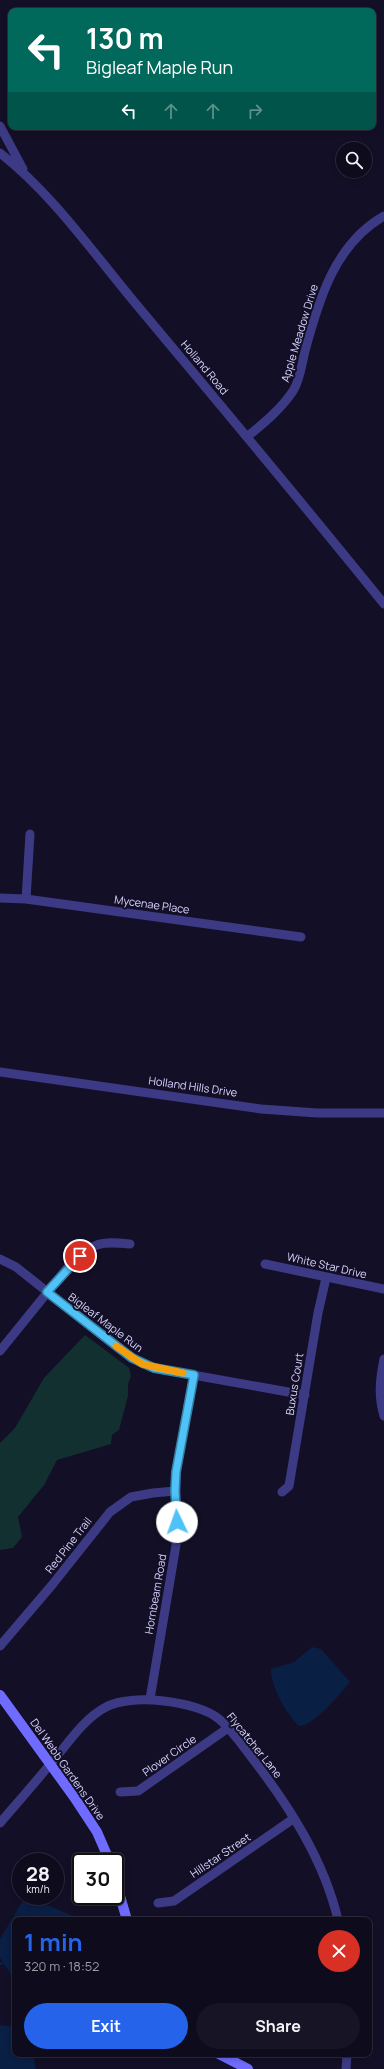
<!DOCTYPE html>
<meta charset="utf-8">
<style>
:root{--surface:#0e0b1c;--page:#171425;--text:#f1f3f6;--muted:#9b9ba3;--line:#2e2b3b;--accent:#2563eb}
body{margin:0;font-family:Manrope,sans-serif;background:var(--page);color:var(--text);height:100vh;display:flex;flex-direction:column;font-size:15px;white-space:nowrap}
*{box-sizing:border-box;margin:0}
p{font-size:13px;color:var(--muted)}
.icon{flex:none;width:22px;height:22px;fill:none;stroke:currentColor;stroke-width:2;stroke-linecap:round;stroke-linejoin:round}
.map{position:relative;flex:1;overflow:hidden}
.sheet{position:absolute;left:12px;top:1917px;width:360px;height:140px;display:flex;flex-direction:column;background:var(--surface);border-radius:8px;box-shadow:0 2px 6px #0003,0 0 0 1px var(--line)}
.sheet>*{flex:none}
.top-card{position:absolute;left:8px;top:8px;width:368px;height:122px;border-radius:8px;box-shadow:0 2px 6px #0003,0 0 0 1px var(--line);background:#00695c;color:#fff;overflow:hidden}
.tools{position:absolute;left:336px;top:142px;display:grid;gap:8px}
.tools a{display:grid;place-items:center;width:36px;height:36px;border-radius:50%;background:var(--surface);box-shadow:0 2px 6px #0003,0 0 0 1px var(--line);font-size:20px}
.speed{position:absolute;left:12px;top:1853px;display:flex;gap:8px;font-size:20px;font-weight:700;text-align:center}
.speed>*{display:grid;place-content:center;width:52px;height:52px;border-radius:50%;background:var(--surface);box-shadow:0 2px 6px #0003,0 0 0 1px var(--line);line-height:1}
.speed small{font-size:10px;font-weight:400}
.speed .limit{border:2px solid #111;border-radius:6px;background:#fff;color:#111}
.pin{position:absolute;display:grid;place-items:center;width:34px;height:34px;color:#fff;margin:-17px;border:2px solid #fff;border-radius:50%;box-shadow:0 1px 4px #0007}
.me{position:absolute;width:44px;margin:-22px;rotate:357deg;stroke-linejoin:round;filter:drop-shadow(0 0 3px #0008)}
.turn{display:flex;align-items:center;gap:14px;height:84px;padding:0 12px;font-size:18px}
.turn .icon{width:52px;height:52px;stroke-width:2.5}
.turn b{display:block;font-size:28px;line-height:34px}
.lanes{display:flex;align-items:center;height:38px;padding:0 12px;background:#0003;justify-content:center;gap:20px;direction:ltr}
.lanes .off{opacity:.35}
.round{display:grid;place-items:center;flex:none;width:42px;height:42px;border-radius:21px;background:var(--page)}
.headline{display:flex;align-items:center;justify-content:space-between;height:68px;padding:0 12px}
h1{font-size:24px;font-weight:700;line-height:30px;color:var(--accent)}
.cta{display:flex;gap:8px;margin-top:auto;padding:8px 12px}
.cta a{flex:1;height:46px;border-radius:24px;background:var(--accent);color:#fff;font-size:16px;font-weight:700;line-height:46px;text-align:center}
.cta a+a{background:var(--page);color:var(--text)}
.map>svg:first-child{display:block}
.green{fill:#12302f}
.water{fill:#0a1f44}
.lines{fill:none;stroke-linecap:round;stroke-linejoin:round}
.stream{stroke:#0a1f44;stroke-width:2.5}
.street{stroke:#3d3a85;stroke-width:9}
.secondary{stroke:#6f6bff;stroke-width:10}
.route-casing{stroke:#337fa1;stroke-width:10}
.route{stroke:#4fc3f7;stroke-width:7}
.slow{stroke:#f59e0b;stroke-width:7}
.labels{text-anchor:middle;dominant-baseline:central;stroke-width:4;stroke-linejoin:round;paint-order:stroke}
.street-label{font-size:11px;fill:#d9d4ff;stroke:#130f26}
</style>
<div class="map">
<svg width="384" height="2069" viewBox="0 0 384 2069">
<rect width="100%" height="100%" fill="#130f26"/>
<!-- green -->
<path class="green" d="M85 1335 129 1368 131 1376 128 1384V1396L119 1430 112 1435 111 1444 57 1460 44 1485 18 1517 22 1537 13 1548 0 1550V1443L15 1428 44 1378Z"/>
<!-- water -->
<path class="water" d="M312 1647 321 1649 350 1682C341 1693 314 1726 299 1726 287 1715 270 1685 271 1669L294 1662Z
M27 1898 40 1902 83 1920H15V1980L0 1958V1939L22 1902Z
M0 2025 15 2027V2054H33L36 2069H0Z"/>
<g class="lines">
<!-- stream -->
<path class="stream" d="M0 1964 5 1962"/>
<!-- street -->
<path class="street" d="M0 126 23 169
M0 153C55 196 96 257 141 310 223 408 304 505 384 604
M248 436C264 423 281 409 293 391 300 381 302 363 305 351 319 299 335 244 384 216
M0 898 26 899 301 937
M26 899 30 834
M0 1072 261 1109 317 1113H384
M0 1259 16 1267 118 1348 143 1364 154 1368 305 1395
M265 1264 384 1289
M0 1351 72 1262C96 1242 100 1241 130 1244
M384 1359C380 1379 378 1396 384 1416
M282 1492 289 1486 318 1313 326 1278
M0 1646 52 1585 110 1512 131 1497 153 1493 175 1491
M150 1699 176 1545V1472L194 1375
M120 1792 138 1791 228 1728
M0 1823C17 1803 35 1783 51 1763 68 1744 83 1719 106 1707 131 1693 197 1701 219 1719 232 1730 242 1745 252 1758 289 1806 324 1860 338 1920
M158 1903 174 1901 293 1819
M346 2069 347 2054"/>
<!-- secondary -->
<path class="secondary" d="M0 1695 74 1797 97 1832 110 1862
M115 1879 127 1920
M219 2054 248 2069"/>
</g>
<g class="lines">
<defs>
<path id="route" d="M80 1256 47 1292 132 1358 154 1368 194 1375 176 1472 175 1491 177 1522"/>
</defs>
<!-- route casing -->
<use href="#route" class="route-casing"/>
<!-- route -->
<use href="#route" class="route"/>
<!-- slow -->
<path class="slow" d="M116 1346 142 1364 183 1373"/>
</g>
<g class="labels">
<!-- street labels -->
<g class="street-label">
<text transform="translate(299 333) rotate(-73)">Apple Meadow Drive</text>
<text transform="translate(205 367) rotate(50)">Holland Road</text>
<text transform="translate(152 904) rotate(8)">Mycenae Place</text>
<text transform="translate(193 1086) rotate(8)">Holland Hills Drive</text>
<text transform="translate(327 1265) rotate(13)">White Star Drive</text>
<text transform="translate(106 1322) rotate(37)">Bigleaf Maple Run</text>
<text transform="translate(294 1384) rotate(-81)">Buxus Court</text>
<text transform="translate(68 1545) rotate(-52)">Red Pine Trail</text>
<text transform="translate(155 1594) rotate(-80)">Hornbeam Road</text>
<text transform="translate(255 1745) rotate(51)">Flycatcher Lane</text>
<text transform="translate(169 1755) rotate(-35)">Plover Circle</text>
<text transform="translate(68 1769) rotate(55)">Del Webb Gardens Drive</text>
<text transform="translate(220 1855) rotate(-34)">Hillstar Street</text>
</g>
</g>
</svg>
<div class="tools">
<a><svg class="icon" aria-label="search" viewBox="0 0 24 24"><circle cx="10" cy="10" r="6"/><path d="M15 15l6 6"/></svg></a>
</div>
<div class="speed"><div>28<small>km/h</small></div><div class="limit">30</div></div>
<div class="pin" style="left:80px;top:1256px;background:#d93025"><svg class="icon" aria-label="arrive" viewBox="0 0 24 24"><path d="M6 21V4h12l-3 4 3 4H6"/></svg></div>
<svg class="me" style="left:177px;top:1522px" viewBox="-20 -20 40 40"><circle r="19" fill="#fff"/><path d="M0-13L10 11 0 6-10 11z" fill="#4fc3f7"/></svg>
<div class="top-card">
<div class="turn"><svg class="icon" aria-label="left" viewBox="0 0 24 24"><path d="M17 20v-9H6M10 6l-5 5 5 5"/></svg><div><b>130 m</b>Bigleaf Maple Run</div></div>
<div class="lanes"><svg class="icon" aria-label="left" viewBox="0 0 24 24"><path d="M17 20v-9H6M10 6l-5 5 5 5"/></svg><svg class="icon off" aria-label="ahead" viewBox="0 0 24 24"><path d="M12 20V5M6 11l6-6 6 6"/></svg><svg class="icon off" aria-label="ahead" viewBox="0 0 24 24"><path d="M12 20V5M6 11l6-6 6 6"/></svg><svg class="icon off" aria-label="right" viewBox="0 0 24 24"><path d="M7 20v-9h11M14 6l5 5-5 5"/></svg></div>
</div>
<section class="sheet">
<div class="headline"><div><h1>1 min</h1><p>320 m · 18:52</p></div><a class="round" style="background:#d93025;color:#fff"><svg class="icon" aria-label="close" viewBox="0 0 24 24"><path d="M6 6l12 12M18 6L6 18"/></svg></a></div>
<div class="cta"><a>Exit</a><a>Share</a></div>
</section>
</div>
